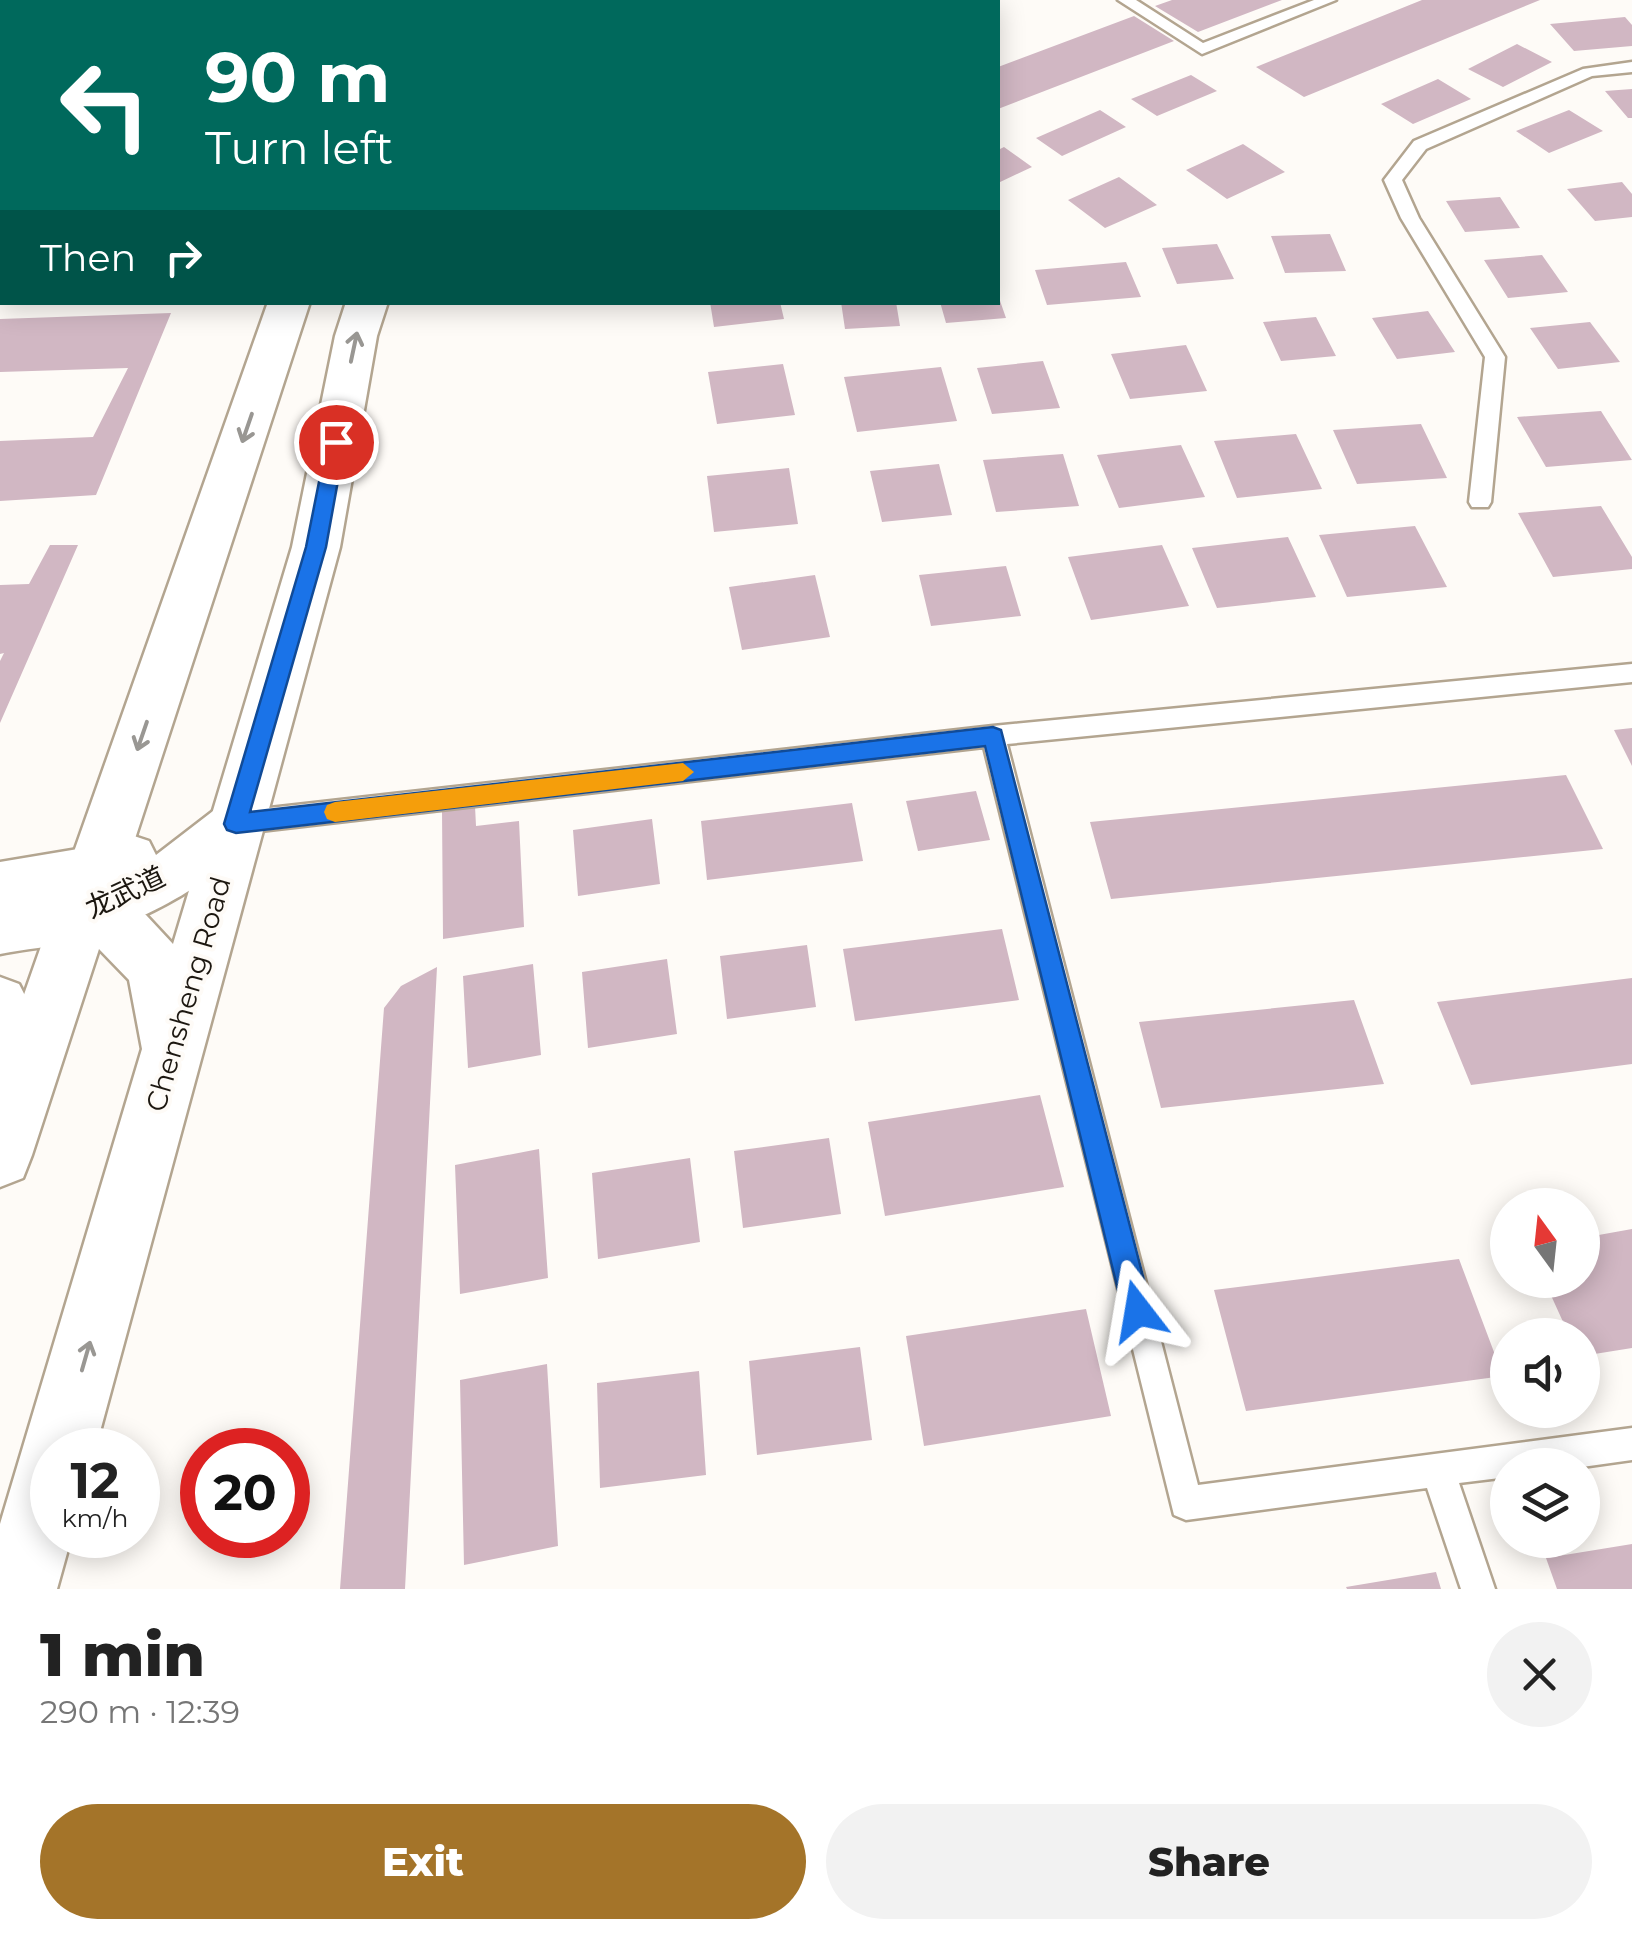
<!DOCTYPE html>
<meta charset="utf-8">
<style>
:root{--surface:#fff;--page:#f2f2f2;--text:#222;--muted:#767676;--accent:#a47429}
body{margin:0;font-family:Montserrat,"Noto Sans SC",sans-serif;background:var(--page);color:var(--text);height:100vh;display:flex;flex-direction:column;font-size:38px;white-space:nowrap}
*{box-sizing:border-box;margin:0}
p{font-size:32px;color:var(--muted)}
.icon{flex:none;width:55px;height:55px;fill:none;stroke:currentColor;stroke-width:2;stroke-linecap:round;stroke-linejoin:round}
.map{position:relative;height:1589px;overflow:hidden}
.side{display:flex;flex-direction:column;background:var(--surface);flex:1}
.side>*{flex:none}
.guide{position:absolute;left:0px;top:0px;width:1000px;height:305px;box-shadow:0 5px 25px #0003;background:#00695c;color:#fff;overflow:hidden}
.needle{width:65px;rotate:345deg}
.buttons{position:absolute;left:1490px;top:1188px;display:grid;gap:20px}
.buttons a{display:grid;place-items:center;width:110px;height:110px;border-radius:50%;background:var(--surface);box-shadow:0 5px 25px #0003;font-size:50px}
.speed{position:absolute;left:30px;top:1428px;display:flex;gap:20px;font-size:50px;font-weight:700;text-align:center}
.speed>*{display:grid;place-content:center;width:130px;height:130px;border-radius:50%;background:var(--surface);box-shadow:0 5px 25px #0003;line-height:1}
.speed small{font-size:25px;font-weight:400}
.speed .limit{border:15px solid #d22;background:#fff;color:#111}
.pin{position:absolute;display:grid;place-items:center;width:85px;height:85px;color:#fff;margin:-42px;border:5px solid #fff;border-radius:50%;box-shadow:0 2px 10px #0007}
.me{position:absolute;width:110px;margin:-55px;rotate:346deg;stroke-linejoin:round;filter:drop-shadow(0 0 8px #0008)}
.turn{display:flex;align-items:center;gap:35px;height:210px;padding:0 40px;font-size:45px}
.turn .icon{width:130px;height:130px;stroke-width:2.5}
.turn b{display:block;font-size:70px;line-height:85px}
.then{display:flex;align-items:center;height:95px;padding:0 40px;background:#0003;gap:20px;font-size:38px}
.round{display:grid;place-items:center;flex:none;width:105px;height:105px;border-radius:52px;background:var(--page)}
.summary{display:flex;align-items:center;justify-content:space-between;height:170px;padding:0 40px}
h1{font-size:60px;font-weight:800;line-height:75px}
.primary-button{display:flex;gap:20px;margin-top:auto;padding:20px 40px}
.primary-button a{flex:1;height:115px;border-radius:60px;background:var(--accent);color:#fff;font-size:40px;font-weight:800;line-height:115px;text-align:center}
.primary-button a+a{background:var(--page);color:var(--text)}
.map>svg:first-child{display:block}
.building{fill:#d1b7c3}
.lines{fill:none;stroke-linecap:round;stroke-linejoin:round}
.lane-casing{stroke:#b3a590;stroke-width:5}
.street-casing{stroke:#b3a590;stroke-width:5}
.secondary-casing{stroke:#b3a590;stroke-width:5}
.lane{fill:#fff;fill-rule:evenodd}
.street{fill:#fff;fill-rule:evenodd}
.secondary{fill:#fff;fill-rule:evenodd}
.oneway{stroke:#999793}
.route{fill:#1a73e8;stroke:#114b97;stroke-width:2.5}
.slow{fill:#f59e0b}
.labels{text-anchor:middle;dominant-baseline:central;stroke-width:8;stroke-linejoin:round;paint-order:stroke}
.street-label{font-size:28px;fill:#1c1710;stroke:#fefbf7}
</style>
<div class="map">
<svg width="1632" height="1589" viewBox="0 0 1632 1589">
<rect width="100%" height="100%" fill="#fefbf7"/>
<!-- building -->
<path class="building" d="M1172 0H1282L1198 32 1155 6Z
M1422 0H1540L1304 97 1256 67Z
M1134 16 1174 41 998 109V67Z
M1625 17 1632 25V46L1574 51 1550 24Z
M1517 44 1552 62 1503 87 1468 69Z
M1191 75 1217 91 1157 116 1131 99Z
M1438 79 1471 99 1413 124 1381 104Z
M1632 89V118H1628L1605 91Z
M1100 110 1126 127 1062 156 1036 138Z
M1569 110 1603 131 1549 153 1516 131Z
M1243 144 1285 172 1227 199 1186 170Z
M1004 147 1032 167 998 183V150Z
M1119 177 1157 205 1105 228 1068 200Z
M1622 182 1632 194V217L1595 221 1567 189Z
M1500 197 1520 228 1465 232 1446 201Z
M1330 234 1346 271 1285 273 1271 236Z
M1217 244 1234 279 1177 284 1162 248Z
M1542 255 1568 292 1508 298 1484 260Z
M1126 262 1141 297 1047 305 1035 270Z
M998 295 1006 318 946 323 940 302H998Z
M710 302H780L784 319 714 327Z
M841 302H896L900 326 845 329Z
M1428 311 1455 352 1397 359 1372 318Z
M171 313 96 495 0 501V441L93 437 128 368 0 372V319Z
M1316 317 1336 356 1281 361 1263 322Z
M1590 322 1620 362 1558 369 1530 328Z
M1186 345 1207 391 1130 399 1111 354Z
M1043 361 1060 408 992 414 977 368Z
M783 364 795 415 717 424 708 372Z
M941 367 957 421 857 432 844 377Z
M1601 411 1632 460 1546 467 1517 417Z
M1421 424 1447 478 1357 484 1333 430Z
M1296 434 1322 489 1237 498 1214 441Z
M1181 445 1205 497 1119 508 1097 455Z
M1063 454 1079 506 996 512 983 460Z
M939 464 952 515 882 522 870 471Z
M789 468 798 524 714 532 707 476Z
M1601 506 1632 557V569L1553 577 1518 513Z
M1415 526 1447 587 1347 597 1319 535Z
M1288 537 1316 597 1217 608 1192 548Z
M50 545H78L0 723V661L4 653 0 654V585L29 584Z
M1162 545 1189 606 1091 620 1068 557Z
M1006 566 1021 616 931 626 919 575Z
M815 575 830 637 742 650 729 587Z
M1632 728V766L1614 730Z
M1566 775 1603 849 1111 899 1090 822Z
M976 791 990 840 918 851 906 801Z
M852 803 863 861 707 880 701 821Z
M475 806 476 826 519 821 524 927 443 939 442 810Z
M652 819 660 884 578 896 573 830Z
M1002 929 1019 1000 855 1021 843 949Z
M807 945 816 1007 727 1019 720 956Z
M667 959 677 1034 588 1048 582 972Z
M533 964 541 1055 468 1068 463 976Z
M437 967 405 1589H340L384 1008 401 986Z
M1632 978V1064L1471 1085 1437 1002Z
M1354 1000 1384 1084 1161 1108 1139 1022Z
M1040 1095 1064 1187 885 1216 868 1122Z
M829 1138 841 1214 743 1228 734 1151Z
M539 1149 548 1278 460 1294 455 1165Z
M690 1158 700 1242 598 1259 592 1173Z
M1632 1229V1348L1582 1356V1335H1569L1544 1280H1582V1238Z
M1459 1259 1503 1376 1246 1411 1214 1290Z
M1086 1309 1111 1416 924 1446 906 1336Z
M860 1347 872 1440 757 1455 749 1361Z
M547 1364 558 1546 464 1565 460 1380Z
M699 1371 706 1475 600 1488 597 1383Z
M1632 1544V1589H1557L1546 1558Z
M1436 1572 1441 1589H1347L1346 1587Z"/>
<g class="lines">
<defs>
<path id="lane" d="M1118 0H1136L1203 43 1314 0H1336L1202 54Z
M1632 62V72L1592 76 1426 149 1402 180 1419 218 1505 357 1491 502 1488 507H1472L1469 502 1485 357 1401 218 1384 180 1414 141 1583 69Z
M1632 664V682L1007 744 1198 1485 1632 1428V1460L1582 1467 1508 1465V1477L1459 1483 1495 1589H1461L1427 1488 1186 1520 1174 1515 984 747 235 834 226 831 222 823 226 815 235 812 993 726Z"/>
<path id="street" d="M0 123H2V143H0Z
M235 801 253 808 260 823C234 877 133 926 76 941 51 947 25 949 0 954V862L96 846 131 835 149 841 156 855 217 808Z
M0 977 19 984C40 1023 58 1071 39 1113L19 1122 0 1114Z"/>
<path id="secondary" d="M369 0H405L407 2H371Z
M452 0H487L489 2H454Z
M268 302H310L115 900 146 915 173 944 292 547 335 336 346 302H388L377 336 340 547 95 1450H52V1535H72L57 1589H0V1524L142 1049 129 980 99 949 32 1155 23 1178 0 1187V1063L46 932 0 927V875L63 883Z"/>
</defs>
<!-- lane casing -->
<use href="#lane" class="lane-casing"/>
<!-- street casing -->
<use href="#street" class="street-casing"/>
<!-- secondary casing -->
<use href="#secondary" class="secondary-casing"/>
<!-- lane -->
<use href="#lane" class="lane"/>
<!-- street -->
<use href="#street" class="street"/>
<!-- secondary -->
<use href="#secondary" class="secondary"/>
</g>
<!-- one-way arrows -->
<defs><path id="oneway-shaft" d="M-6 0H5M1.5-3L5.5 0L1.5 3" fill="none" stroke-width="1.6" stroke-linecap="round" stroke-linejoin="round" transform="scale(2.5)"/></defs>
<g class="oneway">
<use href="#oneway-shaft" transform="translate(354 347) rotate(-78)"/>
<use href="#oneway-shaft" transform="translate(247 428) rotate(109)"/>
<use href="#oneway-shaft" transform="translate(142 736) rotate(109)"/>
<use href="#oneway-shaft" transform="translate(86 1356) rotate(-74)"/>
</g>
<!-- route -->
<path class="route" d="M336 435 345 442 326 547 250 812 993 727 1001 730 1152 1311 1148 1321 1138 1325 1127 1321 1123 1311 985 746 236 833 227 830 224 824 306 547 327 442Z"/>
<!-- slow -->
<path class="slow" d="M683 763 694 772 683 781 335 822 327 819 324 812 327 805 335 802Z"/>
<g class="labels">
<!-- street labels -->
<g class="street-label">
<text transform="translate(125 892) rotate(-25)">龙武道</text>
<text transform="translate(188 994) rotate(-74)">Chensheng Road</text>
</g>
</g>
</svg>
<div class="buttons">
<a><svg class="needle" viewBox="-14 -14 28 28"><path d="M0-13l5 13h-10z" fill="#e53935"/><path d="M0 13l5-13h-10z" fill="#767676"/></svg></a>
<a><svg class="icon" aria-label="sound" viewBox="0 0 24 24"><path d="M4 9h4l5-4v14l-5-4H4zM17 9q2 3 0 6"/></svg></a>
<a><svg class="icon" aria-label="layers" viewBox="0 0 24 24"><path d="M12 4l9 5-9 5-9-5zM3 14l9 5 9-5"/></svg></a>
</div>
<div class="speed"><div>12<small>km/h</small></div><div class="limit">20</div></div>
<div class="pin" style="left:336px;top:442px;background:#d93025"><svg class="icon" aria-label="arrive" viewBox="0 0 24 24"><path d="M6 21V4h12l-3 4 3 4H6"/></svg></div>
<svg class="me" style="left:1138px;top:1311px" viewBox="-20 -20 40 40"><path d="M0-17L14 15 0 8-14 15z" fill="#1a73e8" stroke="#fff" stroke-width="4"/></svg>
<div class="guide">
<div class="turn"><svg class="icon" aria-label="left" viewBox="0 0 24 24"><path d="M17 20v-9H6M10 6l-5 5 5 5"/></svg><div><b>90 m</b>Turn left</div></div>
<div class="then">Then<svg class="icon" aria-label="right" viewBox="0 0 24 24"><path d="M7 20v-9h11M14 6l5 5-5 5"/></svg></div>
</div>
</div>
<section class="side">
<div class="summary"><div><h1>1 min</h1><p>290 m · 12:39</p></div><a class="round"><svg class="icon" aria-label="close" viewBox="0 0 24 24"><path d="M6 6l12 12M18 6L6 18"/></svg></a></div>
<div class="primary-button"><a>Exit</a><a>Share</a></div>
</section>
